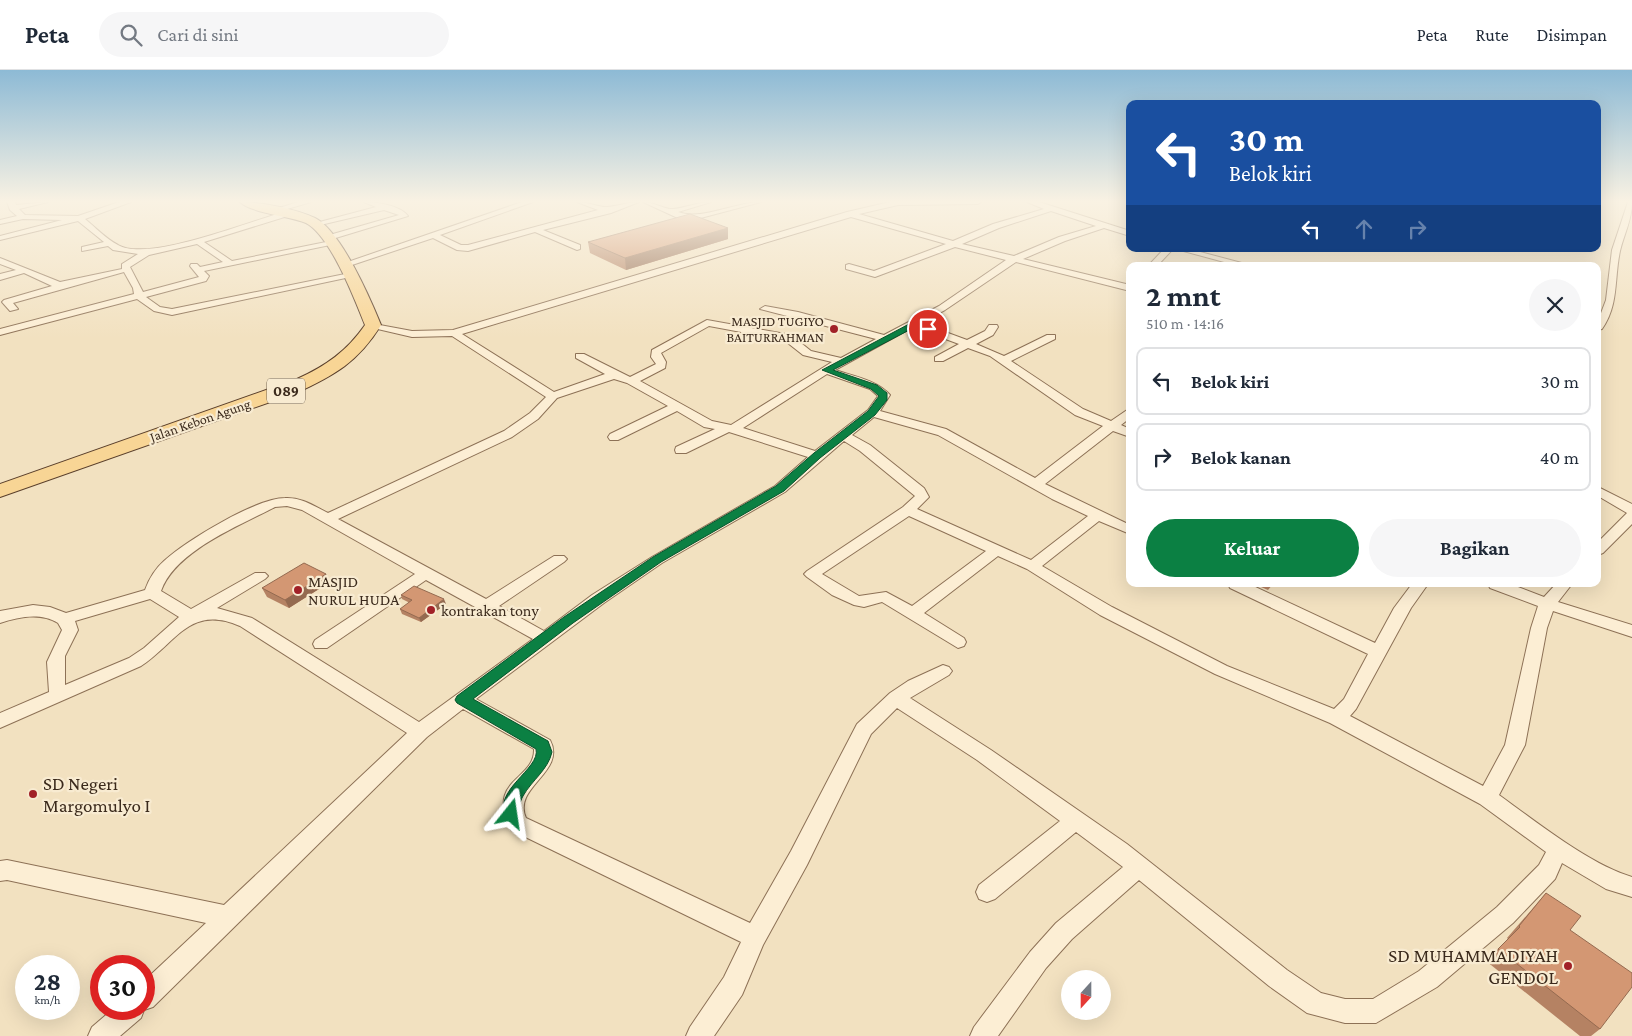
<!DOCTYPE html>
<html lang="id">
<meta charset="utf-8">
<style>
:root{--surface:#fff;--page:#f6f6f7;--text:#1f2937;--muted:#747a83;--line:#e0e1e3;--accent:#0b8043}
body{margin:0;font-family:"Crimson Pro",serif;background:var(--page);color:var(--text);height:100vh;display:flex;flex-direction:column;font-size:19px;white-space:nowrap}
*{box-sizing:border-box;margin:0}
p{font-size:16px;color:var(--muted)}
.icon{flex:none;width:28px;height:28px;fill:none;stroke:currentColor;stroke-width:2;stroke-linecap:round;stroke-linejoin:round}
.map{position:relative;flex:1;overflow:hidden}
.details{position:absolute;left:1126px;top:192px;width:475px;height:325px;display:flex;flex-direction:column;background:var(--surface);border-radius:10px;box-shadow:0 5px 20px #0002}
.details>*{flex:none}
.guide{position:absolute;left:1126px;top:30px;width:475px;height:152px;border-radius:10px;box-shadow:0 5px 20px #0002;background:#1a4fa0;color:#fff;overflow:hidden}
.needle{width:32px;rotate:201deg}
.fabs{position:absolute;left:1061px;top:900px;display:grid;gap:10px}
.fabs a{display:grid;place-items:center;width:50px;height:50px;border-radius:50%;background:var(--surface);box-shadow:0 5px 20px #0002;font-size:25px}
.speed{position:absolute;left:15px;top:885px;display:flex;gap:10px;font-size:25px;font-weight:700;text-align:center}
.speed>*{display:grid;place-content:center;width:65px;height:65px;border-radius:50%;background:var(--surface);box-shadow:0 5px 20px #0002;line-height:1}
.speed small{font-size:12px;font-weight:400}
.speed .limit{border:8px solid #d22;background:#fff;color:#111}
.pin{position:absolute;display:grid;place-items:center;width:42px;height:42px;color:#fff;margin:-21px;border:2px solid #fff;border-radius:50%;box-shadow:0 1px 5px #0007}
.me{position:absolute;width:55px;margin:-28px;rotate:15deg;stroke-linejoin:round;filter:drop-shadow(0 0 4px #0008)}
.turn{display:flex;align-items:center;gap:18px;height:105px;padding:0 20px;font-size:22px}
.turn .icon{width:65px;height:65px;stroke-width:2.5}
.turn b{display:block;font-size:35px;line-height:42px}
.lanes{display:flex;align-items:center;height:48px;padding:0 20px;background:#0003;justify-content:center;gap:25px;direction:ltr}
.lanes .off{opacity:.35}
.round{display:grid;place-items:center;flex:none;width:52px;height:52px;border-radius:26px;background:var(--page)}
.summary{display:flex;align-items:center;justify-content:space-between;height:85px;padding:0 20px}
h1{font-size:30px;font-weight:700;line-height:38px}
.button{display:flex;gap:10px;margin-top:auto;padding:10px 20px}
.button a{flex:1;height:58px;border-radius:30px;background:var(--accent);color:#fff;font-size:20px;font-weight:700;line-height:58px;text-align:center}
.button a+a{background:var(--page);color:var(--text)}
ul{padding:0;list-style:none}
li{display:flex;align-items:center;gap:15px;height:68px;margin:0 10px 8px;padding:0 10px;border:2px solid var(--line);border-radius:10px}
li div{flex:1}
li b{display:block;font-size:19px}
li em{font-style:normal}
header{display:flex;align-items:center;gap:30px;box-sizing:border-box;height:70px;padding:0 25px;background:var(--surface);border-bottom:1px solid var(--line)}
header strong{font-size:24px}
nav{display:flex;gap:28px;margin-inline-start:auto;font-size:18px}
.search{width:350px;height:45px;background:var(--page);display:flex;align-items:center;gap:12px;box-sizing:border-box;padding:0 18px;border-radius:28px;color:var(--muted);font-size:19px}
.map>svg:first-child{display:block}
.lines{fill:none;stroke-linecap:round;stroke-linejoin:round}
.street-casing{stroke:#8d7156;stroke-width:2}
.primary-casing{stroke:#5a3f2b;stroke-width:2}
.street{fill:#fceed4;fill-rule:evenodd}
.primary{fill:#f8d595;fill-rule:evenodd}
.wall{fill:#b58263}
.shaded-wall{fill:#946a50}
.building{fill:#d39773;stroke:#946a50}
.route{fill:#0b8043;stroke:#07532c}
.poi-dot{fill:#a12127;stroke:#f8ebd1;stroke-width:2}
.labels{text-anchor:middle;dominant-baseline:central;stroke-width:4.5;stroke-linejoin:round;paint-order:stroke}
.far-poi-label{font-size:14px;fill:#3b2a1c;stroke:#f8ebd1;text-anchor:end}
.far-street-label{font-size:14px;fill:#3b2a1c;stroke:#f8ebd1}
.shield{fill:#f8ebd1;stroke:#746452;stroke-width:1}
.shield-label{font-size:15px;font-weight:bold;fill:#3b2a1c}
.poi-label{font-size:16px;fill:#3b2a1c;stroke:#f8ebd1;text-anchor:start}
.near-poi-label{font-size:19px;fill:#3b2a1c;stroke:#f8ebd1;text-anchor:start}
</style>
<header>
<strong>Peta</strong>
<div class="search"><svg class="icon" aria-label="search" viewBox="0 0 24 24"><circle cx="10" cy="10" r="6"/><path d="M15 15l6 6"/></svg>Cari di sini</div>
<nav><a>Peta</a><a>Rute</a><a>Disimpan</a></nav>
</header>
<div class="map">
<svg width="1632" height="966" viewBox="0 0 1632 966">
<rect width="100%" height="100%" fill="#f2e1c0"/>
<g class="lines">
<defs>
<path id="street" d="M7 132H15L16 135 48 132 19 139 25 145 78 146 119 132H131L85 149C95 157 106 169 118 175 149 193 252 150 288 141L292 143 291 145 204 172 232 191 331 171 335 174 204 201 209 206 206 211 146 227 160 237 172 239 350 203 355 206 172 245 154 241 137 229 0 265V259L134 224 133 218 124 202 13 233 18 239 10 241 2 232 4 230 52 216 24 203 0 210V204L16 200 0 194V188L60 212 122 199V194L138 184 113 180 108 176 82 181V177L104 172 78 151 0 170V166L62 150 23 149 0 154V150L17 146 10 140ZM197 174 223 192 200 197 197 194H191L190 196 199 207 143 222 130 197 149 185Z
M298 132H311L277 142 273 140Z
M364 132C376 132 400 135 408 146L329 170 325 168 326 166 399 145 384 140 316 156 312 154 376 137Z
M522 132H533L440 165 461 175H468L598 140 577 132C587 132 601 138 608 137 619 136 628 132 639 132L611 143 543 160 580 175V179L577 180 535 162 468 181 457 180 433 168 349 196 342 194Z
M643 132C654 132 665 140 673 139 686 138 698 132 711 132L678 142C701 151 736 132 761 132L693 150 680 149Z
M890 132H981L978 134 898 135 859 144 953 171 993 154 1044 139 1027 132H1039L1130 161V166L1104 158 1065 171 1023 189 1130 215V221L1016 192 945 240 921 253 967 270 985 261 989 255H997L998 257 993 265 976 274 1004 286 1047 265H1055V269L1011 291 1083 339 1111 351 1130 338V348L1121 355 1130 359V367L1113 361 1045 414 1130 455V464L1099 451 1042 496 1112 537 1227 596 1334 639 1344 629 1368 584 1230 518 1228 514H1249L1375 573 1394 538 1412 514H1428L1411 538 1356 639 1350 646 1483 716 1505 675 1531 558 1538 536 1490 518 1488 514H1510L1544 527 1556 514H1572L1558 532 1632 555V567L1553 541 1547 558 1525 675 1499 725C1535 751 1590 795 1632 807V827L1606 819 1562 793 1555 809 1513 853 1437 917 1376 953H1345L1307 943 1269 916 1139 810 1072 869 1046 898 998 966H970L974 957 1030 882 1056 853 1123 797 1076 762 995 829 987 832 979 829 976 822 979 815 1060 751 977 690 897 638 871 664 807 795 763 875 742 925 714 966H686L690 957 724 907 741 872 511 760C485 708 535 711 534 679L463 639 427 667 153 937 144 940 141 948 120 966H88L92 957 113 939H144V911L206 853 7 810 0 811V791L7 790 224 835 407 663 240 556C190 534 177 572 141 596L0 658V643L49 622 47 592 62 560 58 553C40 542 19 547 0 553V541L33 535 50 537 66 543 145 520C149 509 155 499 164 491 186 471 256 428 285 428 301 427 314 436 328 443L504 361 530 343 546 327 452 266 412 267 369 257V253L412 261 453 260 847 142ZM1051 141 1096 156 1059 167 1014 186 962 174 999 158ZM851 147 946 174 874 201 849 194 846 195V199L875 207 955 177 1006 190 939 236 884 265 798 242 765 236 760 239 876 269 841 288 811 281 791 265 707 250 652 280 651 287 656 294 630 307 584 284H576V288L605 304 554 322 462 264ZM709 256 784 270 803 285 832 292 731 355 712 351 640 311 665 298 666 292 661 283ZM913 257 959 274 935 287V291H943L968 278 990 286 1075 345 1103 356 1035 408 946 359 880 341 890 325C877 310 853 306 835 300ZM827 304 870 319 878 326 868 340 815 381 743 358ZM614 309 627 313 668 336 610 364 608 367 610 370H618L677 341 704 357 715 359 676 377 675 380 676 383H686L729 362 808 387 775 416 652 487 592 525 544 561 499 536 564 492 567 489 564 486H554L486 529 338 449 512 367 538 349 557 328ZM874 347 938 365 1052 429 1088 446 1031 490 917 439 929 427 924 418 870 375 852 365ZM844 371 860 381 915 426 903 437 807 501 804 504 807 507 832 525 854 535 864 537 882 532 958 578 964 576 966 572 964 568 924 543 998 486 1027 499 1100 545 1215 604 1330 653 1480 734 1546 782 1539 795 1497 837 1419 901 1373 929H1345L1321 923 1287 900 1127 774 991 680 910 628 949 605 952 601 949 597 943 595 908 611 890 623 857 654 791 781 750 853 526 748C512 717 567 702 550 670L476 629 604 533 662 493 785 422ZM287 436 302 440 415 504 315 570 313 574 315 578H327L426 510 533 569 419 652 252 548 217 538 265 509 268 506 265 503H255L191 539 161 521C175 481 239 456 275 437ZM909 446 986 481 912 536 886 522 859 526 822 504ZM150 529 179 547 144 578 129 588 65 615V586L78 560 75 551Z
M1628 132H1632C1632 150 1624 164 1620 181 1614 209 1619 235 1602 259L1598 260V251L1606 230 1612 180Z
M1164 179H1173L1157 196H1148Z
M1176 179H1189L1253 196H1239Z
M1598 417 1632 434V454L1603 483 1598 485V472L1627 443 1598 426Z"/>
<path id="primary" d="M240 132C261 132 296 139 315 148 341 161 370 228 381 255 358 292 335 305 296 323L0 427V414L297 309C326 296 347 281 365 255 355 230 330 165 306 153 290 146 251 143 240 132Z"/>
</defs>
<!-- street casing -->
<use href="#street" class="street-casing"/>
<!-- primary casing -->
<use href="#primary" class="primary-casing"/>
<!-- street -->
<use href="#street" class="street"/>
<!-- primary -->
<use href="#primary" class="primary"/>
</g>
<!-- wall -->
<path class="wall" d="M728 158V169L626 200 590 183 588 172Z
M326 504 330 512 289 538 267 527 262 518Z
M1254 514H1273L1268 520Z
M401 525 446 534 421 552 402 544 400 539 410 533 402 529Z
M1546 823 1570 860 1600 959 1591 966H1580L1486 891 1508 869 1507 868Z"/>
<!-- shaded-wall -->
<path class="shaded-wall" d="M728 158V169L626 200 625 188Z
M326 504 330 512 289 538 285 530Z
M444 529 446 534 421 552 419 548Z"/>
<!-- building -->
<path class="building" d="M690 144 728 158 625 188 588 172Z
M304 493 326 504 285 530 262 518Z
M414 516 444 529 419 548 400 539 412 530 401 525Z
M1546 823 1581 846 1570 860 1632 903V917L1600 959 1498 879 1520 857 1519 856Z"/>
<!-- sky -->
<linearGradient id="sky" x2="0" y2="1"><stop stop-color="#8dbad5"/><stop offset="0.49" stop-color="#f9f2e3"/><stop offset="1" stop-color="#f9f2e3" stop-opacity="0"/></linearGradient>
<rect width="1632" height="268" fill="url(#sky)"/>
<!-- route -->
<path class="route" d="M911 253 932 259 928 262 915 257 833 300 877 315 887 323V330L875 345 820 388 784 421 661 492 573 553 473 629 548 671 552 682C548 700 532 710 523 726 518 734 521 741 517 749L511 751 506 749C491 720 541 699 536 679L457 633 455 630 457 626 564 547 653 487 776 416 814 383 868 341 879 326 871 319 822 300Z"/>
<!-- markers -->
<g class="poi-dot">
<circle cx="834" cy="259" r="5"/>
<circle cx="298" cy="520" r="5"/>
<circle cx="431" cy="540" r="5"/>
<circle cx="33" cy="724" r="5"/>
<circle cx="1568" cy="896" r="5"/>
</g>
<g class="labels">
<!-- far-poi labels -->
<g class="far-poi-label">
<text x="824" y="251">MASJID TUGIYO<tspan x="824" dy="16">BAITURRAHMAN</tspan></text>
</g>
<!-- far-street labels -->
<g class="far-street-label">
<text transform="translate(200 350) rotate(-19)">Jalan Kebon Agung</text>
</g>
<!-- shield labels -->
<rect class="shield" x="267" y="308.5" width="38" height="25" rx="4"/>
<g class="shield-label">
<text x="286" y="321">089</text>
</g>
<!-- poi labels -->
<g class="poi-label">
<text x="308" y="511">MASJID<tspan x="308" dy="18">NURUL HUDA</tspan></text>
<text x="441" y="540">kontrakan tony</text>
</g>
<!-- near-poi labels -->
<g class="near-poi-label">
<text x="43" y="713">SD Negeri<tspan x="43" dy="22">Margomulyo I</tspan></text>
<text x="1558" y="885" text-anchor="end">SD MUHAMMADIYAH<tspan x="1558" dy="22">GENDOL</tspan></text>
</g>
</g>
</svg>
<div class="fabs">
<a><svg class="needle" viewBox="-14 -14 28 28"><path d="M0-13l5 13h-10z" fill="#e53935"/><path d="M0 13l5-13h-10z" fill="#747a83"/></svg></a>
</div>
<div class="speed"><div>28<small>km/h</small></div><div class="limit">30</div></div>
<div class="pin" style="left:928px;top:259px;background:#d93025"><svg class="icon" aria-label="arrive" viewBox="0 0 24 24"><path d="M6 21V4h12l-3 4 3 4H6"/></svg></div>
<svg class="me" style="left:511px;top:744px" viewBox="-20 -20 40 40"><path d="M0-17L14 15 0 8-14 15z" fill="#0b8043" stroke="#fff" stroke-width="4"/></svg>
<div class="guide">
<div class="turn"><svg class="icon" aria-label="left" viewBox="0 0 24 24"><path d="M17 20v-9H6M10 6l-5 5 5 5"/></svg><div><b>30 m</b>Belok kiri</div></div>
<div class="lanes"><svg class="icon" aria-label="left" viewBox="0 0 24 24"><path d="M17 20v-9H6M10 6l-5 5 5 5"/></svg><svg class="icon off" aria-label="ahead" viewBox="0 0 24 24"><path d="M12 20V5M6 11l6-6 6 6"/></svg><svg class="icon off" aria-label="right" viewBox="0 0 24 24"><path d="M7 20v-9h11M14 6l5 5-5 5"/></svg></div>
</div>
<section class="details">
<div class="summary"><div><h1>2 mnt</h1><p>510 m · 14:16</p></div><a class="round"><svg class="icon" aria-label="close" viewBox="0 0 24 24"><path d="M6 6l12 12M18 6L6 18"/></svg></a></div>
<ul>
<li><svg class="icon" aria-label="left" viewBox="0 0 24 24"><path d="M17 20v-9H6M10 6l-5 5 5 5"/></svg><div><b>Belok kiri</b></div><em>30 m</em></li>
<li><svg class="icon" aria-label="right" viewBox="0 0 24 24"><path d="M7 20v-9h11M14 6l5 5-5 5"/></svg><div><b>Belok kanan</b></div><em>40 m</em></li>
</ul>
<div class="button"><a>Keluar</a><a>Bagikan</a></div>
</section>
</div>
